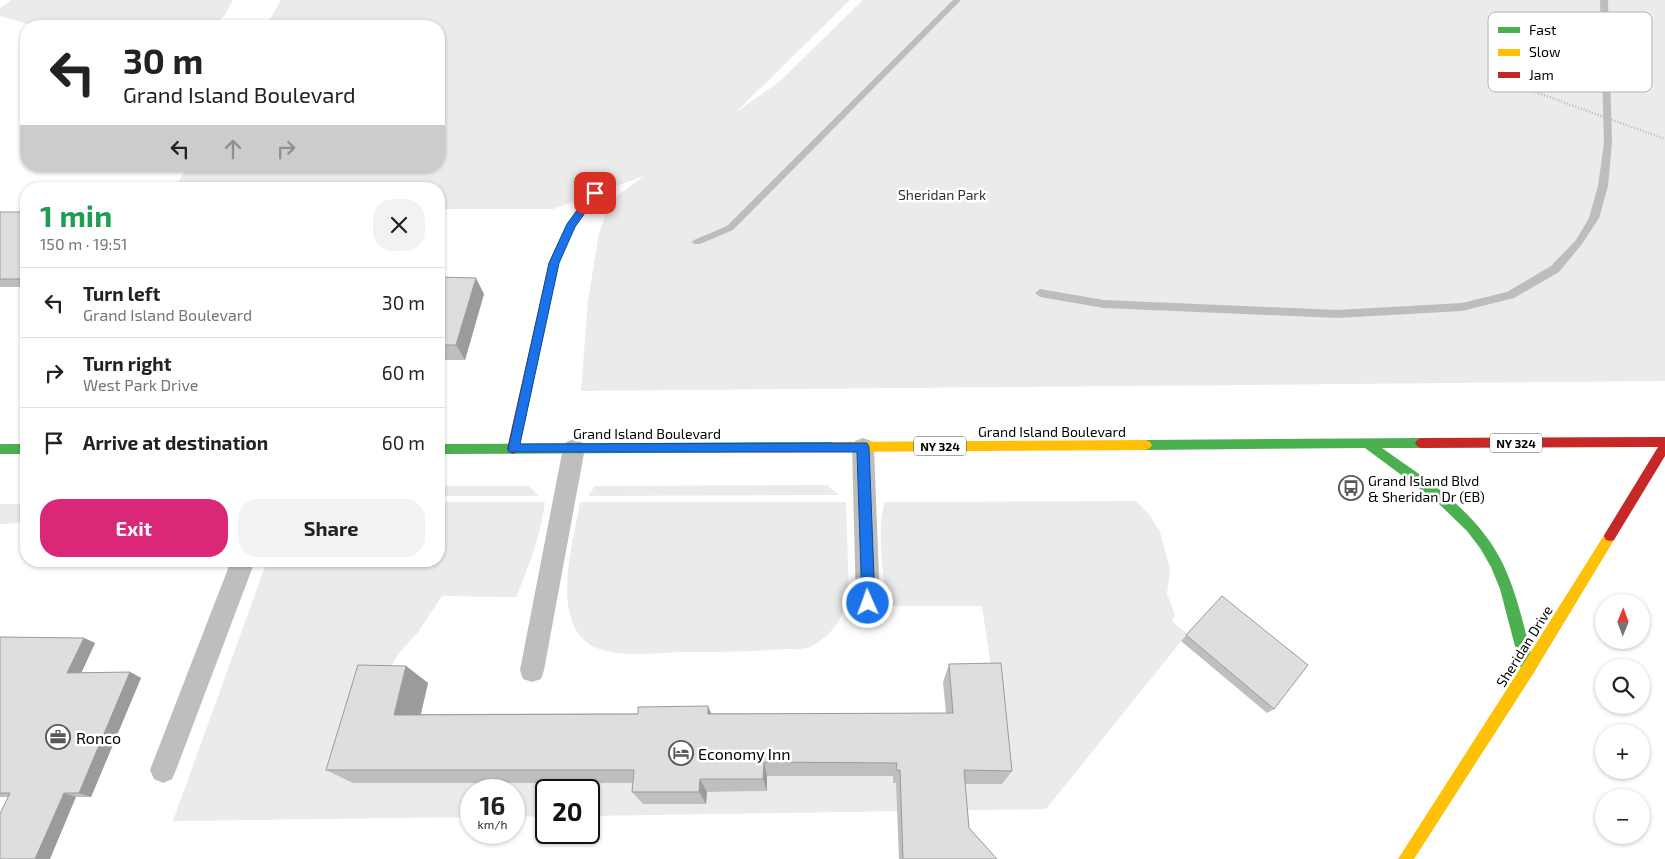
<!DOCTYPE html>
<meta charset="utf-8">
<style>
:root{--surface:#fff;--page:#f2f2f2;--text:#222;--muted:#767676;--line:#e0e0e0;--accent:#db2777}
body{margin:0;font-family:"Exo 2",sans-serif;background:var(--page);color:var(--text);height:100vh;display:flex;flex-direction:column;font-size:19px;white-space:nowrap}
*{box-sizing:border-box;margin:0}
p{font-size:16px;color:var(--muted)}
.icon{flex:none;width:28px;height:28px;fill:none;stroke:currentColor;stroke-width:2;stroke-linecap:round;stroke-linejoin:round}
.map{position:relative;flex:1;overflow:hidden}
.side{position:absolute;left:20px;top:182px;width:425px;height:385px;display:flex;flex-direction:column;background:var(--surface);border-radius:20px;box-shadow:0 1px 4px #0004}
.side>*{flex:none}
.hud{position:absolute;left:20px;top:20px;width:425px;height:152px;border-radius:20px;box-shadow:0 1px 4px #0004;background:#fff;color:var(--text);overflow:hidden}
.needle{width:32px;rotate:1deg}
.tools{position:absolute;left:1595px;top:594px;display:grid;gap:10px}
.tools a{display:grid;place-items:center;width:55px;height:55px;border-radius:50%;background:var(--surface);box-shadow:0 1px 4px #0004;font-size:25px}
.speed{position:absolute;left:460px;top:779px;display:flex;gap:10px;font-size:25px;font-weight:700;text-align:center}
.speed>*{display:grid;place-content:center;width:65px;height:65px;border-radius:50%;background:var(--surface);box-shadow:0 1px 4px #0004;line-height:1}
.speed small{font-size:12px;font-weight:400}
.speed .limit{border:2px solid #111;border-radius:8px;background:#fff;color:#111}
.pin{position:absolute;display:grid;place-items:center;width:42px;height:42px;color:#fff;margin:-21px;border-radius:10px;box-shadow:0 2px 8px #0006}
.me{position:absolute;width:55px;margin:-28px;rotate:358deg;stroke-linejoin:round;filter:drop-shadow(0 0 4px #0008)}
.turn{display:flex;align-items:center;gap:18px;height:105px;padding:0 20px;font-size:22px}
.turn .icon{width:65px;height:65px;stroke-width:2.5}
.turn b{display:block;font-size:35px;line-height:42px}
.lanes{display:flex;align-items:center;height:48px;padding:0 20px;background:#0003;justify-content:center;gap:25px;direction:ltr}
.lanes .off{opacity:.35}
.round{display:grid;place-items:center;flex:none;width:52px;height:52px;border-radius:20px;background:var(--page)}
.overview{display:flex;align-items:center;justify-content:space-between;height:85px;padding:0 20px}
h1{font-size:30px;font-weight:700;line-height:38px;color:#1e9e55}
.cta{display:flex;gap:10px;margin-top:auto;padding:10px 20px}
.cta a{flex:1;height:58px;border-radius:20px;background:var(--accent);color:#fff;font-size:20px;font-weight:700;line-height:58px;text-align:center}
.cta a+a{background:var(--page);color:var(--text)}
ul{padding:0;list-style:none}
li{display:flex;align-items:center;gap:15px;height:70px;padding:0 20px;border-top:1px solid var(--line)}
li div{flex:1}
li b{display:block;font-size:19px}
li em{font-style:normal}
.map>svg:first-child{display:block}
.green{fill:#ebebeb}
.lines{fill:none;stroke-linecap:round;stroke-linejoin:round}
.stream{fill:#bdbdbd;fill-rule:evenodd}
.path{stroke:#b9b9b9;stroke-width:2.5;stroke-dasharray:1 2;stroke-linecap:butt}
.lane{fill:#bebebe;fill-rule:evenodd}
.fast{fill:#4caf50;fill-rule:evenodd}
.slow{fill:#ffc107;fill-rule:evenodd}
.jam{fill:#c62828;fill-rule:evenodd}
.wall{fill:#bfbfbf}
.shaded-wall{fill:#9b9b9b}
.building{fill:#dedede;stroke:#9b9b9b}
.route{fill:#1a73e8;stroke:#114b97}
.labels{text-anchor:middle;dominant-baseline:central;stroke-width:5;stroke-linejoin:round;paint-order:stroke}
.shield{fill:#fff;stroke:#4c4c4c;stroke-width:1}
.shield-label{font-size:12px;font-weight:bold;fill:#000}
.park-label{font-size:14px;fill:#313131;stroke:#fff}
.street-label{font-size:14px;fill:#000;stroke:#fff}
.poi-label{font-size:14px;fill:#000;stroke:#fff;text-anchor:start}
.near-poi-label{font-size:16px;fill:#000;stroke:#fff;text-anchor:start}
.key{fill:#fff;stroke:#b2b2b2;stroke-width:1}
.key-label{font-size:14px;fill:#000}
</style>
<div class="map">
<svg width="1665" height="859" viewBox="0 0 1665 859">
<rect width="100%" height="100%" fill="#fff"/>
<!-- green -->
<path class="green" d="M12 0H233L225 15 213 26H35L0 16V8Z
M281 0H850L735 113 779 82 863 0H1665V381L581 391 588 301 599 233 611 200 644 176 553 209H439V189H175L187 166H439V26H266Z
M827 485 839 495 588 496 595 486Z
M439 486H529L539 496H439Z
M1136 501 1149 514 1160 532 1170 569 1167 594 1175 615 1172 621 1187 634 1046 809 589 816V790H546V816L514 817V790H471V817L173 821 267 561H439V502H545C541 535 529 566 516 597L442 596 418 632 399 653 382 683 354 783H645L706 804 707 792 767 791V776H893V783L993 681 982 606H892L887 601C883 575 876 526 885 502Z
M580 502H846L849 598C842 619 831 637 810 647 803 650 792 649 784 649 750 652 715 652 681 652 663 653 645 654 628 654 613 653 592 650 582 638 553 607 574 538 580 502Z
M0 504H26V523L0 524Z"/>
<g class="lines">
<!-- stream -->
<path class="stream" d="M953 0H961L733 230 700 244H694L692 242 694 240 727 226Z
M1600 0H1608L1612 143 1608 186 1599 218 1582 244 1559 272 1514 298 1462 311 1337 318 1104 308 1040 297 1035 293 1040 289 1104 300 1337 310 1462 303 1507 292 1551 266 1576 240 1589 218 1598 186 1604 143Z"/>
<!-- path -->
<path class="path" d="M1513 84 1665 139"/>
<!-- lane -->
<path class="lane" d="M863 438 871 441 874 447 880 603 876 611 868 614 860 611 856 603 852 447 855 441Z
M574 439 582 442 585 448 544 670 541 679 532 682 523 679 520 670 563 448 566 442Z
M231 561H255L176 770 172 779 163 783 154 779 150 770Z"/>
<!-- fast -->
<path class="fast" d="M1421 438 1425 440 1427 443 1425 446 1421 448H1382C1426 479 1475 510 1501 560 1518 594 1525 632 1535 669L1533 674 1528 675 1523 674 1521 669 1500 589 1491 567 1480 548 1467 531 1435 500 1365 448 1146 450 1142 448 1140 445 1142 442 1146 440Z
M833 442 837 444 839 447 837 450 833 452 439 454V444Z
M0 444H26V454H0Z"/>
<!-- slow -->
<path class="slow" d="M1146 440 1150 442 1152 445 1150 448 1146 450 833 452 829 450 827 447 829 444 833 442Z
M1610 531 1614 532 1616 536 1614 540 1533 674 1414 859H1398L1523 664 1606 532Z"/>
<!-- jam -->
<path class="jam" d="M595 190 600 193 574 227 559 263 519 449 517 452 513 454 509 452 507 449 549 263 567 224 592 191Z
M1665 437V456L1614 540 1610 541 1606 540 1604 536 1606 532 1658 447 1421 448 1417 446 1415 443 1417 440 1421 438Z"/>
</g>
<!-- wall -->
<path class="wall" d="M0 212H26V287H0Z
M439 277 484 294 465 360H439Z
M1222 596 1274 709 1267 713 1181 641Z
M0 637 84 638 95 643 81 673 130 672 141 678 91 797H0Z
M949 664 1012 771 1002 784H965L969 828 997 859H899L896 783H893V776H767V791L707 792 706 804H643L632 792 633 783H353L326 770 406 666 428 683 421 714 946 713 943 682Z"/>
<!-- shaded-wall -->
<path class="shaded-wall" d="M476 278 484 294 465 360 456 345Z
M84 638 95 643 79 678 67 673Z
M406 666 428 683 417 730 394 715Z
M130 672 141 678 91 797 79 793Z
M708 706 715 722 708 714Z
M764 762 767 776V791L763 779Z
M700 779 707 792 706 804 699 792Z
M64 793 76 797 50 859H35Z"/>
<!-- building -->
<path class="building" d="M0 212H26V279H0Z
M439 277 476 278 456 345H439Z
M1222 596 1308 665 1274 709 1186 635Z
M0 637 84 638 67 673 130 672 79 793H64L35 859H0V814L10 793H0Z
M1001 663 1012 771 964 770 969 828 997 859H903L900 770H896L897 763 764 762 763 779H700L699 792H632L634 770H326L358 665 406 666 394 715 638 714V707L708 706V714L953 713 949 664Z"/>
<!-- route -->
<path class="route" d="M595 190 599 193 575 227 559 263 520 444 867 443 869 447 875 603 873 608 868 609 864 608 862 603 857 452H509L508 449 549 263 567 224 591 191Z"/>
<!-- icons -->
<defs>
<symbol id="bus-ring" viewBox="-11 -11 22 22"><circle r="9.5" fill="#fff" stroke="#595959" stroke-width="1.5"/><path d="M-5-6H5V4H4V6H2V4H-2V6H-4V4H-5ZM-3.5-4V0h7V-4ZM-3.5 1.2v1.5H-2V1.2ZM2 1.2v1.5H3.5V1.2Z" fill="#595959"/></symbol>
<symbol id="office-ring" viewBox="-11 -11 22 22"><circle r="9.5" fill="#fff" stroke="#595959" stroke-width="1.5"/><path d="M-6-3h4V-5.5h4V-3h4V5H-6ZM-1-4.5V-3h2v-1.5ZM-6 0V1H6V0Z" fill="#595959"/></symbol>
<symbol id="hotel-ring" viewBox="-11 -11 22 22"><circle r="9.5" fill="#fff" stroke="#595959" stroke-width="1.5"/><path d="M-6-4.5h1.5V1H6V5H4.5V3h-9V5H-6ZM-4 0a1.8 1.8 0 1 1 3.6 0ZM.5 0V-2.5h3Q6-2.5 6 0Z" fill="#595959"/></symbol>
</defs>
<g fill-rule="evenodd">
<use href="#bus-ring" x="1337" y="474" width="28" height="28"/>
<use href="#office-ring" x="44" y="723" width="28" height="28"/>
<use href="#hotel-ring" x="667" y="739" width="28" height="28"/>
</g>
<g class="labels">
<!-- shield labels -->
<g class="shield">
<rect x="1490" y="433.5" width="52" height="19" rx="4"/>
<rect x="914" y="436.5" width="52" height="19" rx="4"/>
</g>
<g class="shield-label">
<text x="1516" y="443">NY 324</text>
<text x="940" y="446">NY 324</text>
</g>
<!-- park labels -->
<g class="park-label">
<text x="942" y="194">Sheridan Park</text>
</g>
<!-- street labels -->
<g class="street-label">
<text x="1052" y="431">Grand Island Boulevard</text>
<text x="647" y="433">Grand Island Boulevard</text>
<text transform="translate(1524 646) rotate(-58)">Sheridan Drive</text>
</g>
<!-- poi labels -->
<g class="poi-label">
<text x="1368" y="480">Grand Island Blvd<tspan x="1368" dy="16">&amp; Sheridan Dr (EB)</tspan></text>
</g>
<!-- near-poi labels -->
<g class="near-poi-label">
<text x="76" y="737">Ronco</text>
<text x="698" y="753">Economy Inn</text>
</g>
</g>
<!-- legend -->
<rect x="1488" y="12" width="164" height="80" rx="8" class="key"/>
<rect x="1498" y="27" width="22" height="6" fill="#4caf50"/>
<rect x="1498" y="49" width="22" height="7" fill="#ffc107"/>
<rect x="1498" y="72" width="22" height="6" fill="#c62828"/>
<g class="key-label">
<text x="1529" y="35">Fast</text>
<text x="1529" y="57">Slow</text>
<text x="1529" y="80">Jam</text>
</g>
</svg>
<div class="tools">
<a><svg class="needle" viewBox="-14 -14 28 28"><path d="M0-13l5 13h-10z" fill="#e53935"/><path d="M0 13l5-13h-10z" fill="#767676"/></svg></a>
<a><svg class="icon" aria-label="search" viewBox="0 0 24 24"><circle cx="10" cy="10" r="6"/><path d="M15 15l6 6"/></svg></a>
<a>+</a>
<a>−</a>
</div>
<div class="speed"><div>16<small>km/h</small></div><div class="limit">20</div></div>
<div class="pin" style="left:595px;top:193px;background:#d93025"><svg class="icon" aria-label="arrive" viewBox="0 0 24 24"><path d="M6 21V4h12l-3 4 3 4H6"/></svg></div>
<svg class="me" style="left:868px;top:603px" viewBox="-20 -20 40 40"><circle r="17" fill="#1a73e8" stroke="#fff" stroke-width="3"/><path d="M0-11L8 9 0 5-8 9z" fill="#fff"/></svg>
<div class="hud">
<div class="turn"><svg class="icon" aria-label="left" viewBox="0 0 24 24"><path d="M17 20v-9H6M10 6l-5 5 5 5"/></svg><div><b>30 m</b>Grand Island Boulevard</div></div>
<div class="lanes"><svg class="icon" aria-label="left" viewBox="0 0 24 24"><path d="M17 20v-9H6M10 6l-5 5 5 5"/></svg><svg class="icon off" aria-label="ahead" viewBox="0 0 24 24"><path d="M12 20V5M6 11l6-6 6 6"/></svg><svg class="icon off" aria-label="right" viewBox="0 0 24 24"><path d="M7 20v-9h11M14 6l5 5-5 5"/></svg></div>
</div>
<section class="side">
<div class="overview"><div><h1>1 min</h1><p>150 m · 19:51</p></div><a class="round"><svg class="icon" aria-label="close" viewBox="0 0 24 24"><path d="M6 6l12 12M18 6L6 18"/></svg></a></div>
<ul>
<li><svg class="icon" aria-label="left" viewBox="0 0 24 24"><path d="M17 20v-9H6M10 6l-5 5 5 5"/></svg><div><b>Turn left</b><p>Grand Island Boulevard</p></div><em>30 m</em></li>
<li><svg class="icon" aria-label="right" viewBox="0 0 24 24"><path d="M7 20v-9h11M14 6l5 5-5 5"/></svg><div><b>Turn right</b><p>West Park Drive</p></div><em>60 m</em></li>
<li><svg class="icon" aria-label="arrive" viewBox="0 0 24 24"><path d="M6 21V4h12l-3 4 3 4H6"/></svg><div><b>Arrive at destination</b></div><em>60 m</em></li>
</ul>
<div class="cta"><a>Exit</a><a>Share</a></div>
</section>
</div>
